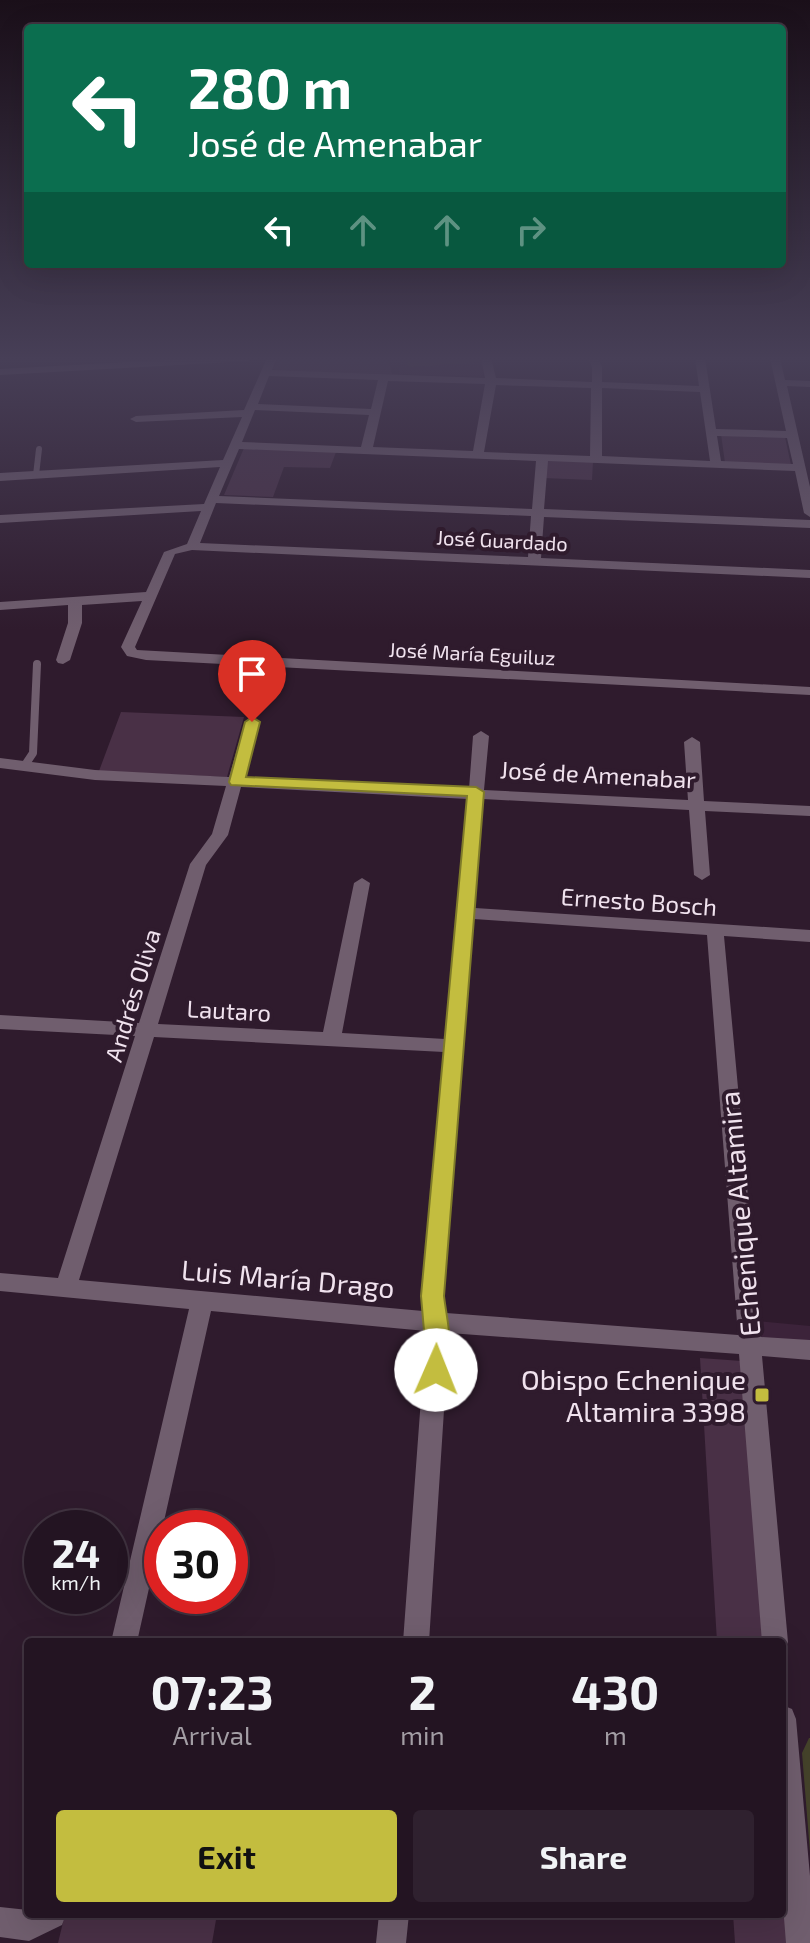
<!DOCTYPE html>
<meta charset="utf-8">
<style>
:root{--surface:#231422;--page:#2f212f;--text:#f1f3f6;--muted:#a39ea5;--line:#403340;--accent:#c3bd3f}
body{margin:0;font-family:"Exo 2",sans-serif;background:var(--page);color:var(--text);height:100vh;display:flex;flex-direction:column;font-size:30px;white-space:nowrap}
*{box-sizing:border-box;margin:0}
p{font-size:26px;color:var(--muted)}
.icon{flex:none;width:44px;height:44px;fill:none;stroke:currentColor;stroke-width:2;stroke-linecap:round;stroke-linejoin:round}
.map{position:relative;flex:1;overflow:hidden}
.side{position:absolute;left:24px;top:1638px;width:762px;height:280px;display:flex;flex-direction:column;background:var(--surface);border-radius:8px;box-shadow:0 8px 32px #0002,0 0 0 2px var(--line)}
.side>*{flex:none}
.top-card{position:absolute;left:24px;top:24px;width:762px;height:244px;border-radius:8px;box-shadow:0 8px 32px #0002,0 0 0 2px var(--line);background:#0b6e4f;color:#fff;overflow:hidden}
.speed{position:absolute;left:24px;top:1510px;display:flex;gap:16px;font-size:40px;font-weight:700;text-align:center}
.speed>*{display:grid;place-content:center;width:104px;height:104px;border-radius:50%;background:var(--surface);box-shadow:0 8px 32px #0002,0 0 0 2px var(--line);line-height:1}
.speed small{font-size:20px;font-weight:400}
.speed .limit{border:12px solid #d22;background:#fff;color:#111}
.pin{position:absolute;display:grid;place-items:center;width:68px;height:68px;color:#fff;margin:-82px -34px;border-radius:50% 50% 50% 0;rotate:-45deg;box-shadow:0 0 8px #0007}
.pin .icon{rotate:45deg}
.me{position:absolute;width:88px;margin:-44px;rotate:1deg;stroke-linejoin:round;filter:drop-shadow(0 0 6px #0008)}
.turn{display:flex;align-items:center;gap:28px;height:168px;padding:0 32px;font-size:36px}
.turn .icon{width:104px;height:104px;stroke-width:2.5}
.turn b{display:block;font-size:56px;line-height:68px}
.lanes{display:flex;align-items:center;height:76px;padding:0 32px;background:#0003;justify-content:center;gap:40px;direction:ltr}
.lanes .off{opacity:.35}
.eta{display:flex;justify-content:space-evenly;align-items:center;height:136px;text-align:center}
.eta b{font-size:48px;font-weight:700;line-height:56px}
.action{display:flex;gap:16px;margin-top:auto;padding:16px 32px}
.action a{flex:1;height:92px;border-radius:8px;background:var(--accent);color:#111;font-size:32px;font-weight:700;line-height:92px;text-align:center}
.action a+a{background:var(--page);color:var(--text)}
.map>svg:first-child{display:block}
.built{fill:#3c233a}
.green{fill:#493046}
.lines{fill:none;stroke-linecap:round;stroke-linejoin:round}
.service-far1{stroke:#705e6e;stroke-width:6}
.service{stroke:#705e6e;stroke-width:8}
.minor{fill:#705e6e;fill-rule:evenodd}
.wall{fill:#44422a}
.route{fill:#c3bd3f;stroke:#7f7b29;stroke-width:2}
.poi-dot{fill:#c3bd3f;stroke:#2f1b2d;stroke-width:3}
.labels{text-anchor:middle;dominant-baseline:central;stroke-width:8;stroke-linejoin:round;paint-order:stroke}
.far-street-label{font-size:20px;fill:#f0e2ee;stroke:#2f1b2d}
.street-label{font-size:24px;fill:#f0e2ee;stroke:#2f1b2d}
.near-street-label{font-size:28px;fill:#f0e2ee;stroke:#2f1b2d}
.near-poi-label{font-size:28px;fill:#f0e2ee;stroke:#2f1b2d;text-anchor:end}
</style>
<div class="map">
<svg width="810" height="1943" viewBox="0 0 810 1943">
<rect width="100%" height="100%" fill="#2f1b2d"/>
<!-- built -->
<path class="built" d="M395 358H481L485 362 483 377 399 374 400 364Z
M756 1321 810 1326V1345L762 1341Z"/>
<!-- green -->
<path class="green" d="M278 358H388L392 374 281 372 273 369Z
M721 434 785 437 791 465 725 463Z
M244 448 336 452 330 468 284 467 273 497 224 495Z
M546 460 593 462 592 480 544 478Z
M121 712 244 717 227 777 99 771Z
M700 1358 742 1361 765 1642H717Z
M782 1855 790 1943H735L733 1914H782Z
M65 1914H217L212 1943H58Z"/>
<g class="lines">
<!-- service-far1 -->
<path class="service-far1" d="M36 475 39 449"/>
<!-- service -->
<path class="service" d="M25 765 33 753 37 664"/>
<!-- minor -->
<path class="minor" d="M202 358H254L249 361 0 375V369Z
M267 358H277L272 370 485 378 481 358H491L496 378 592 382V367L588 358H598L602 367V382L699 386 695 358H705L716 429 786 431 770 358H780L785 380 810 381V387L787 386 810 487V517L804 513 795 471 548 461 544 509 810 520V528L544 517 541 558 810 570V578L192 550 175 554 135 647 137 650 810 687V695L146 660 127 656 121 647 142 601 82 605V623L70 660 63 664 58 663 56 660 68 623V605L0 610V602L146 592 164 552 187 544 201 511 0 523V515L204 504 220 467 0 481V473L223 460 242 417 136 422 130 419 136 416 244 410ZM269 376 378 380 371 409 258 404ZM388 381 485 384 473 451 373 447ZM496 385 591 388 590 456 484 452ZM602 388 700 392 710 461 602 456ZM255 410 369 415 361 447 242 442ZM717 436 787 438 793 464 721 461ZM239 449 536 461 532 509 219 496ZM216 503 531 516 528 557 200 543Z
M252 718 259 722 244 778 469 789 473 736 481 731 489 736 484 790 688 800 684 742 692 737 700 742 704 801 810 806V816L705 811 710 875 702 880 694 875 689 810 483 799 475 908 810 930V942L724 936 761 1337 810 1340V1360L762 1356 788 1642 784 1651 782 1652V1642H762L739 1354 449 1333 429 1642H403L426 1331 211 1311 137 1642H111L189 1309 0 1291V1273L58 1278 135 1036 0 1029V1015L139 1023 190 864 212 834 226 786 95 780 0 768V758L95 770 229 777 245 722ZM241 787 468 799 445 1039 342 1033 370 883 362 878 354 883 323 1032 158 1024 206 865 228 835ZM474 919 707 935 738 1335 446 1313 443 1296ZM154 1037 444 1052 421 1296 423 1311 79 1280Z
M782 1705 792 1709 796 1719 810 1876V1943H786L782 1893Z
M0 1907 28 1910V1914H66L62 1925 29 1941 0 1937Z
M379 1914H409L406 1943H376Z"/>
</g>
<!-- wall -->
<path class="wall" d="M404 358H479V362L409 367Z
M809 1738H810V1852L802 1753Z"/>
<!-- sky -->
<linearGradient id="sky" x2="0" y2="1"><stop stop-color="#1a0f19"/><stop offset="0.57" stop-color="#473f57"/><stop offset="1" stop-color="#473f57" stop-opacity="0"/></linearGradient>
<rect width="810" height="630" fill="url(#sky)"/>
<!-- route -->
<path class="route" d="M252 717 260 722 246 777 476 787 484 792 444 1296C447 1322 456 1353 445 1377L436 1380 428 1377 421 1296 467 796 231 785 229 782 245 722Z"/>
<!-- markers -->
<rect class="poi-dot" x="754" y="1387" width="16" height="16" rx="4"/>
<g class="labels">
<!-- far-street labels -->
<g class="far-street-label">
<text transform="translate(502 540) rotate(3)">José Guardado</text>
<text transform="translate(472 653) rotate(3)">José María Eguiluz</text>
</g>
<!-- street labels -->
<g class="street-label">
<text transform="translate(598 774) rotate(3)">José de Amenabar</text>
<text transform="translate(639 901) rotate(4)">Ernesto Bosch</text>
<text transform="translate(132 995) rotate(-73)">Andrés Oliva</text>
<text transform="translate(229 1010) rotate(3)">Lautaro</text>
</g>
<!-- near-street labels -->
<g class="near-street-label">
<text transform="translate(739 1214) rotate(-95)">Echenique Altamira</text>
<text transform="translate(288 1278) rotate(5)">Luis María Drago</text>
</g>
<!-- near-poi labels -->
<g class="near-poi-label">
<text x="746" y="1379">Obispo Echenique<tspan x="746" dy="32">Altamira 3398</tspan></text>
</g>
</g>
</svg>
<div class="speed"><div>24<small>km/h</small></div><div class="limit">30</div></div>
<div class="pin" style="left:252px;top:722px;background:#d93025"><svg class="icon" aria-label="arrive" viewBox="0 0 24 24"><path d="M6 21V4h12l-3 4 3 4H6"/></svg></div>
<svg class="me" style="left:436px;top:1370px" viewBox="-20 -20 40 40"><circle r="19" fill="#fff"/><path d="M0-13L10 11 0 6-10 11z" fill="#c3bd3f"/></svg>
<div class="top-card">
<div class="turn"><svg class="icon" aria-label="left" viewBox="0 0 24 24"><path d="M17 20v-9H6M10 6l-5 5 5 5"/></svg><div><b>280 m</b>José de Amenabar</div></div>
<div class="lanes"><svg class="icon" aria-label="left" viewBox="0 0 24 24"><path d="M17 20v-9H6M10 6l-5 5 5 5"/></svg><svg class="icon off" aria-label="ahead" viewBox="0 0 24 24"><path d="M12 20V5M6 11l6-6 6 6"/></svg><svg class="icon off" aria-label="ahead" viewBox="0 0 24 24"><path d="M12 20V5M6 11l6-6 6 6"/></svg><svg class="icon off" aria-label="right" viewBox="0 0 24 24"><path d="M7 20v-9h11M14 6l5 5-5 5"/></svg></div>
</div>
<section class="side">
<div class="eta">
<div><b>07:23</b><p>Arrival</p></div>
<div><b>2</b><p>min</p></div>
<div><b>430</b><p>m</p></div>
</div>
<div class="action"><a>Exit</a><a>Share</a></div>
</section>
</div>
